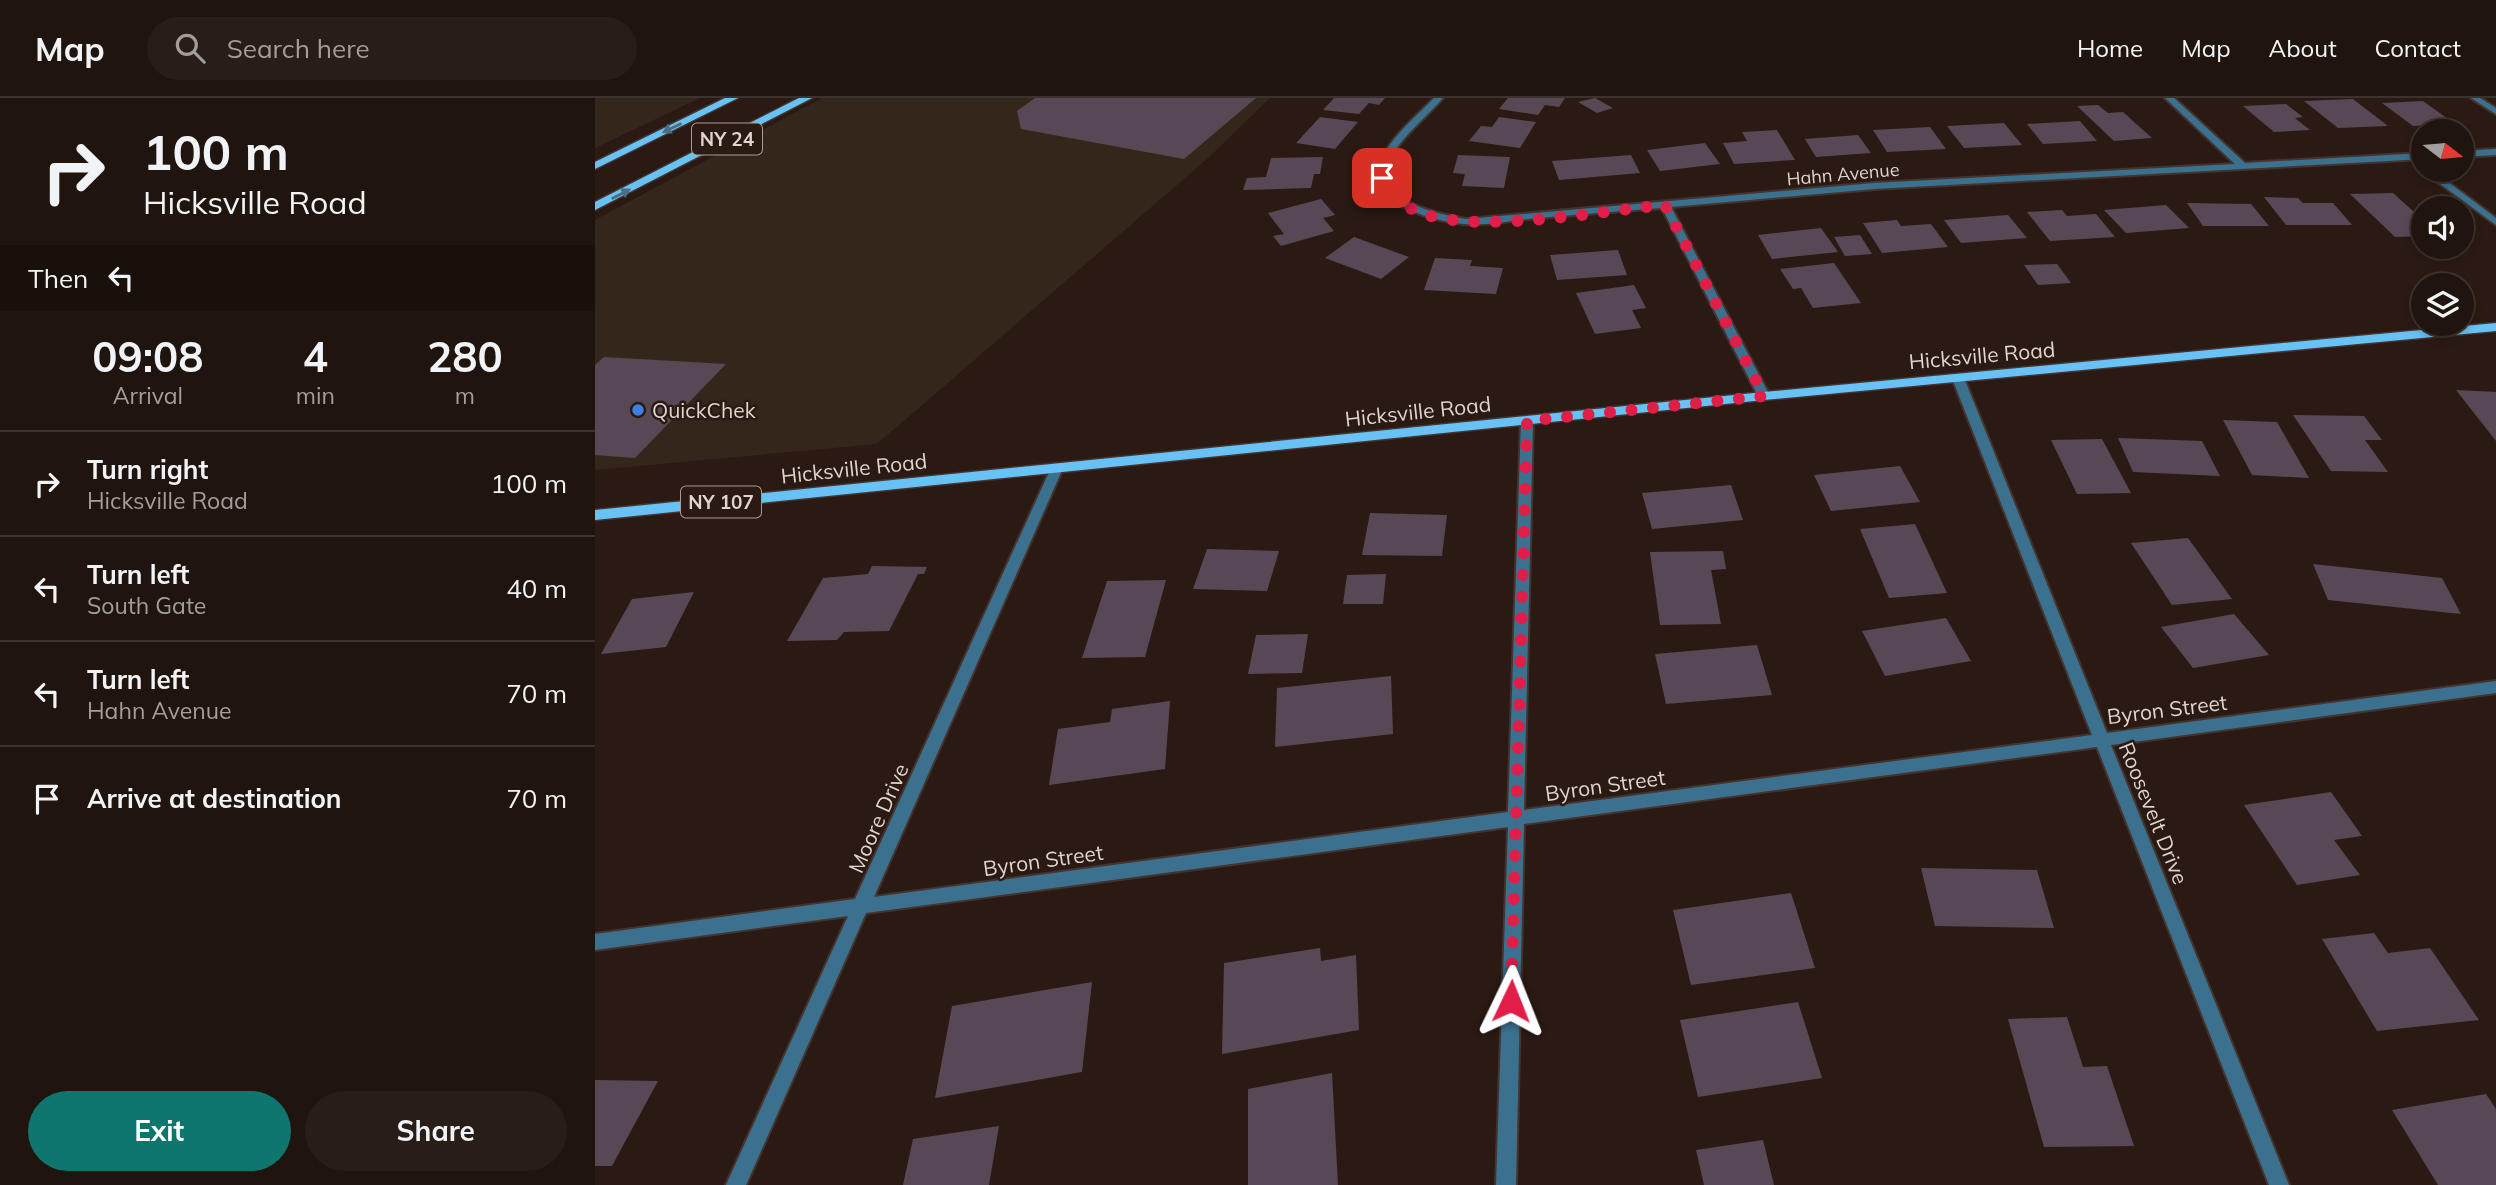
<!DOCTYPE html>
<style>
:root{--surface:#20140e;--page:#281d17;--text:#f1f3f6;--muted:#a29e9e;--line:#3d332e;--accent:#0f766e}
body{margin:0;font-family:Mulish,sans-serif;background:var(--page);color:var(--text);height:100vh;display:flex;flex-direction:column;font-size:26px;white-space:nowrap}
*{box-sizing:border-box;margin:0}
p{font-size:23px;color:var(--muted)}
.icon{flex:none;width:38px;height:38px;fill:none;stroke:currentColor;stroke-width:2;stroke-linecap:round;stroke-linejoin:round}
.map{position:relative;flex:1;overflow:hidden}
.details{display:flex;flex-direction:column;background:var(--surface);width:595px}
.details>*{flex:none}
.guide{background:#20140e;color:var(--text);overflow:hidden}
.needle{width:46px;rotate:106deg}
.controls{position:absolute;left:1816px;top:21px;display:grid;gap:14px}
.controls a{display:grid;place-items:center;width:63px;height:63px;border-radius:50%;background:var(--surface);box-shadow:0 4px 10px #0003,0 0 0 2px var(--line);font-size:35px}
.pin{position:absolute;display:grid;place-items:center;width:60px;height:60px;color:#fff;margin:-30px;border-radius:14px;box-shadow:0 4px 10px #0006}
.me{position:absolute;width:77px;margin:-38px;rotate:2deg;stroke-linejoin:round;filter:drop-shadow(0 0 5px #0008)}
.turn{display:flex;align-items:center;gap:24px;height:147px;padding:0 28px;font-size:32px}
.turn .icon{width:91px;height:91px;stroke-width:2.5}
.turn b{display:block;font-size:49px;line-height:60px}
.then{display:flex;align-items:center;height:66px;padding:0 28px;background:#0003;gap:14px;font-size:26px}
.eta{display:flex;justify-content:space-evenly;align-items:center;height:119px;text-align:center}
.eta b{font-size:42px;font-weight:700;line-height:49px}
.primary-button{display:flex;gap:14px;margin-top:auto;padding:14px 28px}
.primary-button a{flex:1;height:80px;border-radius:42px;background:var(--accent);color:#fff;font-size:28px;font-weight:700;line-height:80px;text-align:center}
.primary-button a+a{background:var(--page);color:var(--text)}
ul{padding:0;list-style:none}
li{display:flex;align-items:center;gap:21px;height:105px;padding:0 28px;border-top:2px solid var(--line)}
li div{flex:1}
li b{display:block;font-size:26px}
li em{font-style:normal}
header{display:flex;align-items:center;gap:42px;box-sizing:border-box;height:98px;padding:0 35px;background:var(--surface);border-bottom:2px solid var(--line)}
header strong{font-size:33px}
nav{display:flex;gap:38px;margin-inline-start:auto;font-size:24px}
.search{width:490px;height:63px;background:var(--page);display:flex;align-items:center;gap:18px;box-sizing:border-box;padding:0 24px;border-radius:38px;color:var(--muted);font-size:26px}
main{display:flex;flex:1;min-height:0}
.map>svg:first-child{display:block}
.commercial{fill:#35261c}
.building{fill:#584855}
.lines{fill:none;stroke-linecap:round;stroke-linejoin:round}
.minor-casing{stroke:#44342d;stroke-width:4}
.primary-casing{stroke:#44342d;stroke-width:3}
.minor{fill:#3b718f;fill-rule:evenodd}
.primary{fill:#68c2f5;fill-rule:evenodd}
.oneway{fill:#4a6e84}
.route{stroke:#e11d48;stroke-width:12;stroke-dasharray:0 21.6}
.shop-dot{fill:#3f7fe0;stroke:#2b1a13;stroke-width:2.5}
.labels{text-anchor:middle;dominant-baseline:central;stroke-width:5;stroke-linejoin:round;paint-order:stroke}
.far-street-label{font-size:18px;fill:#dfd4ce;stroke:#2b1a13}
.shield{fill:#2b1a13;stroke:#a99c96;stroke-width:2}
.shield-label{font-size:19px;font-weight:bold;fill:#dfd4ce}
.street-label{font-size:21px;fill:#dfd4ce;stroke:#2b1a13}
.poi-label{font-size:21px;fill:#dfd4ce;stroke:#2b1a13;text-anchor:start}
</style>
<header>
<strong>Map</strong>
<div class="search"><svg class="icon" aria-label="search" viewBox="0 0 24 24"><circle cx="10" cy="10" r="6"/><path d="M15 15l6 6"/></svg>Search here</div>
<nav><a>Home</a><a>Map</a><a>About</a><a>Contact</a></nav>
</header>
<main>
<section class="details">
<div class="guide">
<div class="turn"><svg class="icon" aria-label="right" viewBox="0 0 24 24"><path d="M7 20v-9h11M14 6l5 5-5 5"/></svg><div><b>100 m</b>Hicksville Road</div></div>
<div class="then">Then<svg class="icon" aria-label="left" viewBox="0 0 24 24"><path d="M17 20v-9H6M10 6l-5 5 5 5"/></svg></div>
</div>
<div class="eta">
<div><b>09:08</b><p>Arrival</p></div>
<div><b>4</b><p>min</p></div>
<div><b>280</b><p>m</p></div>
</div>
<ul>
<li><svg class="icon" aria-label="right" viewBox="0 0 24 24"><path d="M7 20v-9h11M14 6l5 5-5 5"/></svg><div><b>Turn right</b><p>Hicksville Road</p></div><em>100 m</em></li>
<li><svg class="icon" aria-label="left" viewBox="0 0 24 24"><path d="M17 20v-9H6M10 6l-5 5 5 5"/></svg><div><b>Turn left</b><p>South Gate</p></div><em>40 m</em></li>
<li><svg class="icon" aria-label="left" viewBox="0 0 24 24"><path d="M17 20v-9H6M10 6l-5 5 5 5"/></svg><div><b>Turn left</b><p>Hahn Avenue</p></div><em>70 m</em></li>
<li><svg class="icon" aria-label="arrive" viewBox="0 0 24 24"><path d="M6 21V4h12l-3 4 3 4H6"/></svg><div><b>Arrive at destination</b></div><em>70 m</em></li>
</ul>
<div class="primary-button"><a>Exit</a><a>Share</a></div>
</section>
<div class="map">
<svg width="1901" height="1087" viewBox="0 0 1901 1087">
<rect width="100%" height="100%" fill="#2b1a13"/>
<!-- commercial -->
<path class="commercial" d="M0 0H105L0 50Z
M227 0H675L612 61 282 346 0 372V122Z"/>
<!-- building -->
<path class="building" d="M440 0H661L589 61 426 31 422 13Z
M739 0H790L784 7 774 5 764 16 728 12Z
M913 0H970L964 9 950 7 943 17 904 11Z
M1000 0 1018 10 1002 15 983 4Z
M1758 1 1793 28 1743 30 1709 3Z
M1828 3 1860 26 1818 28 1787 5Z
M1691 6 1708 19 1700 20 1715 32 1679 34 1648 8Z
M1503 7 1513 15 1528 14 1557 40 1519 43 1482 8Z
M725 19 763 24 740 51 701 45Z
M904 19 941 24 925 50 874 43 886 28 897 29Z
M1485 23 1502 43 1448 46 1432 26Z
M1409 25 1427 47 1369 50 1352 28Z
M1335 29 1351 51 1292 54 1278 32Z
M1182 32 1200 62 1139 66 1128 45 1152 43 1147 34Z
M1263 37 1276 55 1221 59 1210 41Z
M1110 45 1125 66 1065 73 1052 52Z
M863 57 915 59 909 90 867 88 870 76 858 75Z
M1036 57 1045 75 964 82 957 63Z
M728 59 725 76H719L716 90 648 92 652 80 671 79 676 60Z
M1798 95 1829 123V138L1800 139 1755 96Z
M1669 99 1703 100 1708 105H1738L1757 127H1691Z
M726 101 740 117 728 120 739 133 686 148 678 138 689 136 673 115Z
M1592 105 1656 106 1674 128H1608Z
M1571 107 1594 130 1531 135 1509 112Z
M1467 112 1472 118 1501 116 1520 139 1455 143 1432 114Z
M1413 117 1432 140 1366 145 1349 122Z
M1302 122 1306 128 1336 126 1353 149 1287 155 1268 125Z
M1226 130 1243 154 1177 161 1163 137Z
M1265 137 1277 156 1250 158 1239 139Z
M759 139 814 159 786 181 730 160Z
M1023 152 1032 177 962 182 955 157Z
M840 160 877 162 875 168 908 170 901 196 829 192Z
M1239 165 1266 205 1218 210 1206 190 1198 191 1185 171Z
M1462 166 1476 185 1443 187 1429 167Z
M1039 187 1051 210 1037 212 1046 230 1000 236 981 195Z
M9 259 131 266 40 360 0 357V267Z
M1861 292 1901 294V343Z
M1698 317 1769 318 1787 342H1770L1793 374 1736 373Z
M1628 322 1682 324 1714 380 1657 377Z
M1523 340 1607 343 1625 378 1538 374Z
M1507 341 1536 395 1482 396 1456 342Z
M1305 368 1325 404 1236 413 1219 377Z
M1136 387 1148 422 1057 431 1047 395Z
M775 415 852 417 847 458 767 457Z
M1320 426 1352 495 1294 500 1265 431Z
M1593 440 1637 501 1577 507 1536 445Z
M612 451 684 453 672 493 598 491Z
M1128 453 1131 471 1116 472 1126 526 1065 527 1055 454Z
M1718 466 1847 480 1866 516 1733 502Z
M277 468 332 469 329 476H323L294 533 249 534 242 542 192 543 228 480 273 476Z
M791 476 788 506H748L752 477Z
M571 482 550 559 487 560 512 483Z
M99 494 71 549 6 556 37 501Z
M1639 516 1674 557 1598 570 1566 529Z
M1351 520 1376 563 1290 578 1267 533Z
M713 536 707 575 653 576 661 537Z
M1162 547 1177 597 1071 606 1060 556Z
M796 578 798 636 680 649 682 590Z
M575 603 570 671 454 687 463 631 515 624 517 611Z
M1736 694 1767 738 1739 742 1765 777 1702 787 1649 707Z
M1326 770 1442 772 1459 830 1340 828Z
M1196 795 1220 870 1096 887 1078 812Z
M1779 835 1793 855 1835 850 1884 922 1782 933 1727 841Z
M725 850 726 863 761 857 764 932 627 956 629 865Z
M497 884 487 974 340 1000 357 908Z
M1203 904 1227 980 1103 999 1085 922Z
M1472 919 1488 969 1512 968 1539 1048 1449 1049 1413 921Z
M737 975 743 1087H653V991Z
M0 982 63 983 17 1068H0Z
M1891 996 1901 1011V1087H1843L1797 1012Z
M404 1028 394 1087H308L318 1041Z
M1168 1042 1179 1087H1109L1101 1052Z"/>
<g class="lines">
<defs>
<path id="minor" d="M839 0H848C834 16 817 30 804 47 765 99 833 114 871 121L1279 85 1640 66 1570 0H1579L1650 65 1829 55V61L1279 91 1076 109 1175 298 1169 302 1163 298 1067 110C1022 113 978 117 933 121 913 123 889 128 869 126 844 124 782 109 783 76 783 49 822 18 839 0Z
M1876 0H1885L1901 10V16Z
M1901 51V57L1867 59V53Z
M1829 70 1837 72 1901 120V127L1829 74Z
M1363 277 1369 280 1512 635 1901 583V595L1516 647 1694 1087H1674L1502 649 929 726 921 1087H901L913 729 271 815 151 1087H131L253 818 0 852V836L260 801 456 370 462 366 468 370 279 799 913 714 926 323 932 319 938 323 929 712 1497 637 1357 280Z"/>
<path id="primary" d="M130 0H143L0 71V64Z
M204 0H217L0 112V104Z
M1901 225V233L1169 302 0 422V412L1169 294Z"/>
</defs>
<!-- minor casing -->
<use href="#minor" class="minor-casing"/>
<!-- primary casing -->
<use href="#primary" class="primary-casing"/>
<!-- minor -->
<use href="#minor" class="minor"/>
<!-- primary -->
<use href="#primary" class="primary"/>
</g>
<!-- one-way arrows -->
<defs><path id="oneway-solid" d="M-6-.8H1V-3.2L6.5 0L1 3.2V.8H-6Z" transform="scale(1.75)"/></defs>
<g class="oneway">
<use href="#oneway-solid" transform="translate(77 30) rotate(154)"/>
<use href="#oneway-solid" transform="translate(26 96) rotate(-27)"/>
</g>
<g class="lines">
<!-- route -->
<path class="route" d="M787 80C795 99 815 113 835 118 896 134 1006 113 1070 107L1169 298 932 323 916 903"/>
</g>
<!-- markers -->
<circle class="shop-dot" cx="43" cy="312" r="7"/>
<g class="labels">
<!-- far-street labels -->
<g class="far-street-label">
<text transform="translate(1248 76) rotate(-5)">Hahn Avenue</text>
</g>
<!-- shield labels -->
<g class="shield">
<rect x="97" y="25.5" width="70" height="31" rx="5"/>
<rect x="86" y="388.5" width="80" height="31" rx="5"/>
</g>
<g class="shield-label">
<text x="132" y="41">NY 24</text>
<text x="126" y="404">NY 107</text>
</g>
<!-- street labels -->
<g class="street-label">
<text transform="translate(1387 257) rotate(-5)">Hicksville Road</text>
<text transform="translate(823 313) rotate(-6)">Hicksville Road</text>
<text transform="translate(259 370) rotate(-6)">Hicksville Road</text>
<text transform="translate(1572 611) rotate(-7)">Byron Street</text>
<text transform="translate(1010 687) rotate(-8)">Byron Street</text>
<text transform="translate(1559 715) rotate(68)">Roosevelt Drive</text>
<text transform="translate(283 720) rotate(-66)">Moore Drive</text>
<text transform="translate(448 762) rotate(-8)">Byron Street</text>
</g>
<!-- poi labels -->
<g class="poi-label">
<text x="57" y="312">QuickChek</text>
</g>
</g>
</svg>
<div class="controls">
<a><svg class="needle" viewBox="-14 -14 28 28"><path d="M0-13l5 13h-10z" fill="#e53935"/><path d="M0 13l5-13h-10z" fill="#a29e9e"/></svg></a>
<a><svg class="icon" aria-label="sound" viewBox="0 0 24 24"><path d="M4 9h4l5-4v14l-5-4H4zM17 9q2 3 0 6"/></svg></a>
<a><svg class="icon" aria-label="layers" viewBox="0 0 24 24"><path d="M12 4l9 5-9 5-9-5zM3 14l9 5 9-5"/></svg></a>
</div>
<div class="pin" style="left:787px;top:80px;background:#d93025"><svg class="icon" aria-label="arrive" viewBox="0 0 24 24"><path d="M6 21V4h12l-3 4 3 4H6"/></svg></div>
<svg class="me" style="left:916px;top:903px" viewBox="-20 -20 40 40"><path d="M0-17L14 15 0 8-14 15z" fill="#e11d48" stroke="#fff" stroke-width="4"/></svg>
</div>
</main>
